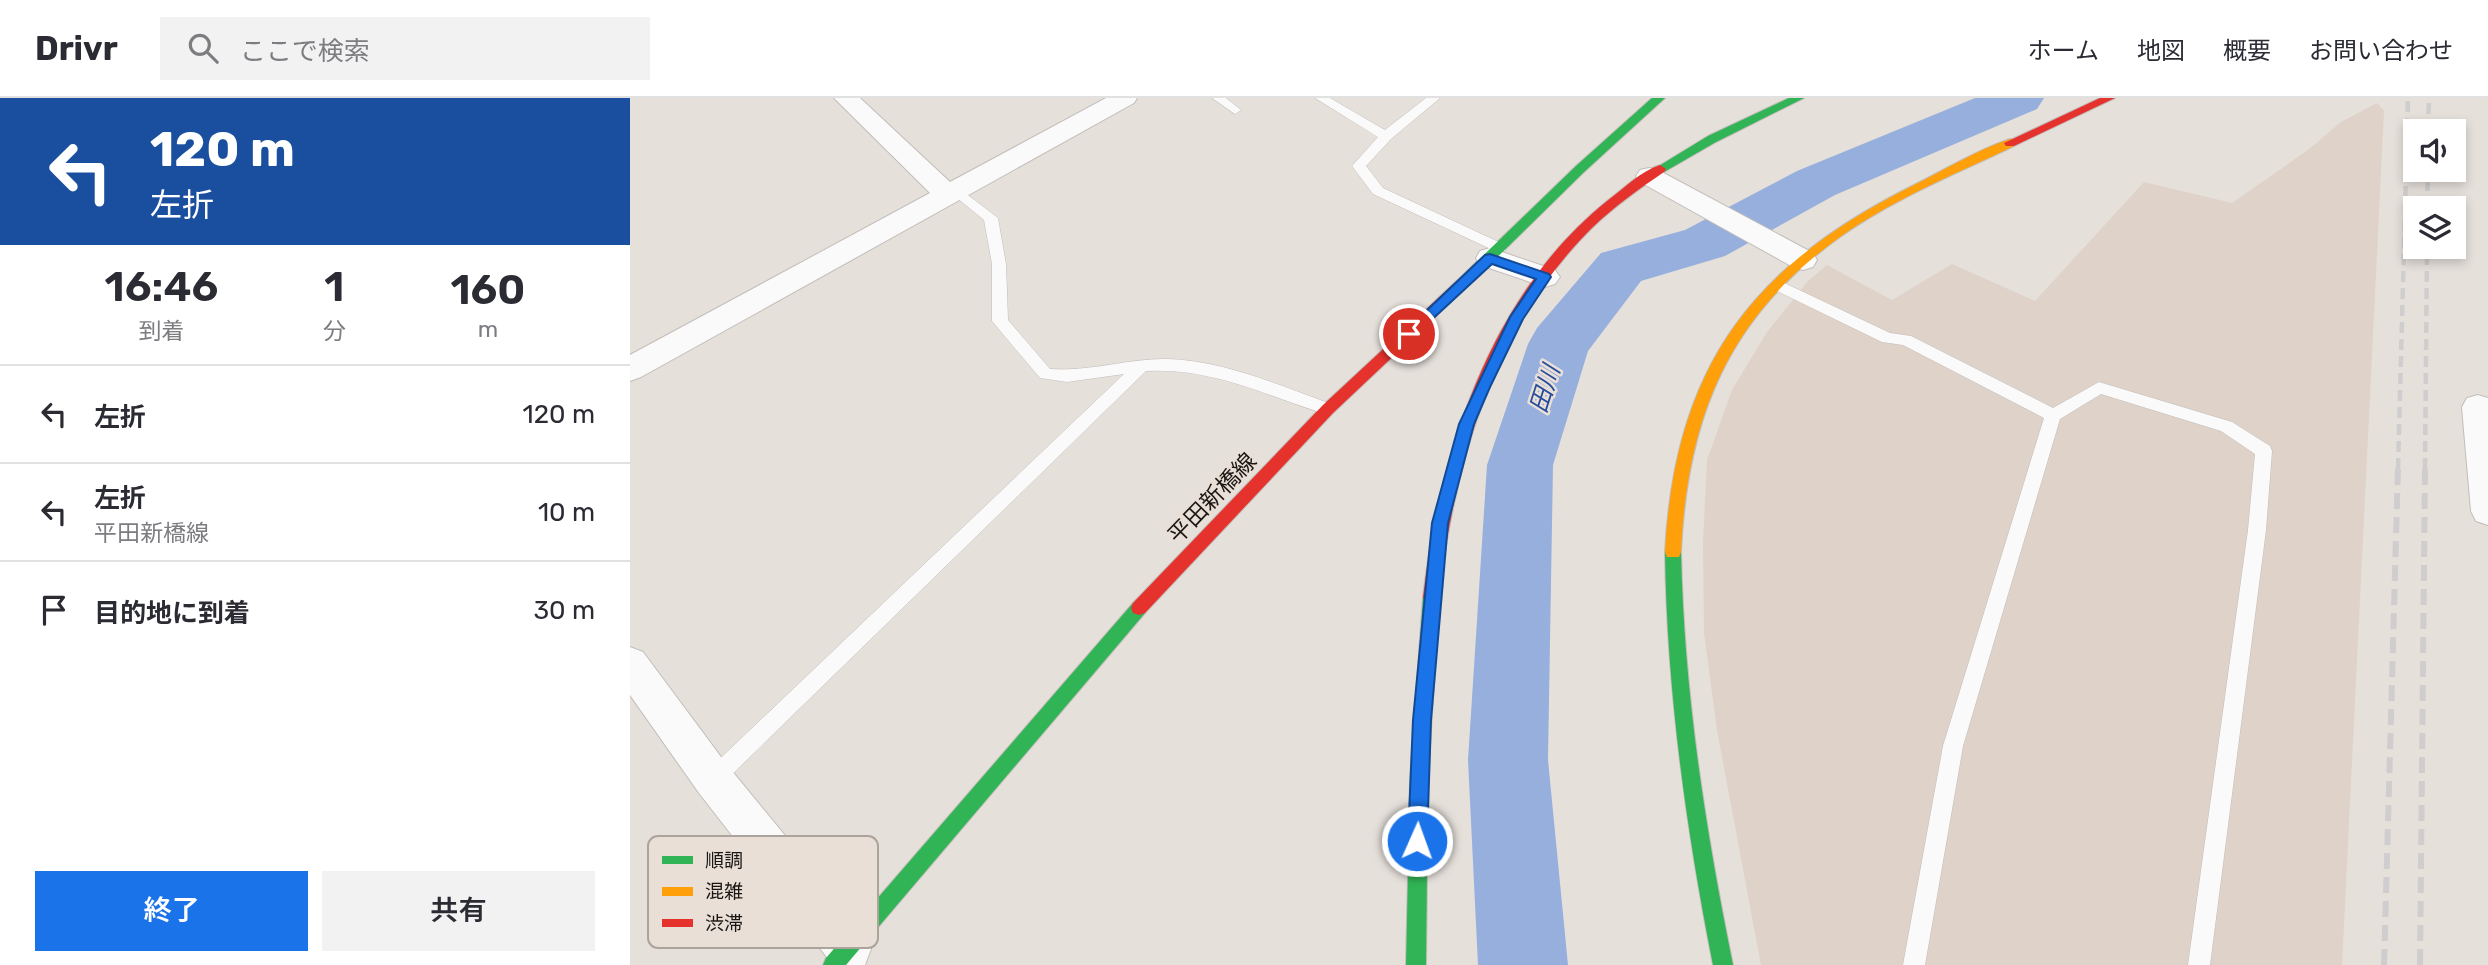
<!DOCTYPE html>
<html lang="ja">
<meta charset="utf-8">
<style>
:root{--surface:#fff;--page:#f2f2f3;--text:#2b2b33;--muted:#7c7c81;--line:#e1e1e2;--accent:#1a73e8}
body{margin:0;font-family:Rubik,"Noto Sans JP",sans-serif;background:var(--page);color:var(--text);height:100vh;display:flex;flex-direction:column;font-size:26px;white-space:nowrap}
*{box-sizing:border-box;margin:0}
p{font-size:23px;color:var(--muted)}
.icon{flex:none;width:38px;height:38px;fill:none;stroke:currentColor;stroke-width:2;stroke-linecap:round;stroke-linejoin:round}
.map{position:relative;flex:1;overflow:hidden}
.sheet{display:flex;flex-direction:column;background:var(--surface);width:630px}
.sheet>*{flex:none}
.guide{background:#1a4fa0;color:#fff;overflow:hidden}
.tools{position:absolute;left:1773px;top:21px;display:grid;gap:14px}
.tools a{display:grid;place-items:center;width:63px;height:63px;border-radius:0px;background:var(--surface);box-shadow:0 4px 10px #0003;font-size:35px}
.pin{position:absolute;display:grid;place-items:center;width:60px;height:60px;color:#fff;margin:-30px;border:4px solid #fff;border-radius:50%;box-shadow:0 2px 7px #0007}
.me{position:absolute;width:77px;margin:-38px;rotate:2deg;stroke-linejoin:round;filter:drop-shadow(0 0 5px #0008)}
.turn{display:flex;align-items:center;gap:24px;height:147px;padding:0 35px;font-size:32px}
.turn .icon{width:91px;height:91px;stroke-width:2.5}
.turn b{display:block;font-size:49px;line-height:60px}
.eta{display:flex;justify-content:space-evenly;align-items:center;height:119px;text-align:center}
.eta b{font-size:42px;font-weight:600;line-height:49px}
.primary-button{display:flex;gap:14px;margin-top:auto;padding:14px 35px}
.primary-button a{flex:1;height:80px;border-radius:0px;background:var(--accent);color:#fff;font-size:28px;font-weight:600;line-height:80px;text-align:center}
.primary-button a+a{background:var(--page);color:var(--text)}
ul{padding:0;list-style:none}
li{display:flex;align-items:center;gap:21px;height:98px;padding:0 35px;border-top:2px solid var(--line)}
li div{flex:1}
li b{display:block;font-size:26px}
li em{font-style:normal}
header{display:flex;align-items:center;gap:42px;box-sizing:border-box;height:98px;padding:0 35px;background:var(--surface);border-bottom:2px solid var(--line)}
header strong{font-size:33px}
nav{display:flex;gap:38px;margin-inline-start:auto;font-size:24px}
.search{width:490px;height:63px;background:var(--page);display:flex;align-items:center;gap:18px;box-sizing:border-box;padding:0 24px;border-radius:0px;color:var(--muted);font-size:26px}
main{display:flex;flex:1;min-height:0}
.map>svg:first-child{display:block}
.built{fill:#dfd2c9}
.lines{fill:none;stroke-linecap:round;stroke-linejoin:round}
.river{fill:#97afdc;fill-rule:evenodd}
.lane-casing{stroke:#c2bdba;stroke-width:1}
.street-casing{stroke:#c2bdba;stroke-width:2}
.fast-casing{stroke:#c2bdba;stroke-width:2}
.slow-casing{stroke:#c2bdba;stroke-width:2}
.jam-casing{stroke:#c2bdba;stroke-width:2}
.lane{fill:#fbfafa;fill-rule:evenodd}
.street{fill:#fbfafa;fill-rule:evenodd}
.fast{fill:#30b455;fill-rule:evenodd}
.slow{fill:#ff9f0a;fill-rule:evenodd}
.jam{fill:#e5322d;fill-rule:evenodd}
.rail-far1{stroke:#cfcdcd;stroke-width:4.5;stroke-dasharray:11 6;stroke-linecap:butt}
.rail{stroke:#cfcdcd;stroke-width:6;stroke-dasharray:16 8;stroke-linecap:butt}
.route{fill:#1a73e8;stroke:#114b97;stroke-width:2}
.labels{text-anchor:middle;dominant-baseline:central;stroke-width:5;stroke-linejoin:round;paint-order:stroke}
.street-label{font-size:23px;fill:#1a1613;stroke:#eadfd7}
.water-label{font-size:24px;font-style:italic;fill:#244d9c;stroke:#eadfd7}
.key{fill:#eadfd7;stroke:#aca39c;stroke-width:2}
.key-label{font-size:19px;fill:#1a1613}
</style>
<header>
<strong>Drivr</strong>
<div class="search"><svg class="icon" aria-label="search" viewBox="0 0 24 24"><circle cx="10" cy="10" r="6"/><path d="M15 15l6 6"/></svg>ここで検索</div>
<nav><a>ホーム</a><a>地図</a><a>概要</a><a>お問い合わせ</a></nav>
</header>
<main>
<section class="sheet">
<div class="guide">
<div class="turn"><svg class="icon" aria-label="left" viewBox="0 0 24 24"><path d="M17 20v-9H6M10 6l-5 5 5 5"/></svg><div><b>120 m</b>左折</div></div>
</div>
<div class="eta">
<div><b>16:46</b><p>到着</p></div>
<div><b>1</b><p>分</p></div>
<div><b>160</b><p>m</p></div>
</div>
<ul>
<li><svg class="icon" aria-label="left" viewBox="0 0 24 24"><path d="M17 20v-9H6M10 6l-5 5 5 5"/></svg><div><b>左折</b></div><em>120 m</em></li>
<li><svg class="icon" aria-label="left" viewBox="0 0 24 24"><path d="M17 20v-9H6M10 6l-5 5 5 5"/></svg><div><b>左折</b><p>平田新橋線</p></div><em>10 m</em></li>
<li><svg class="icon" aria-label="arrive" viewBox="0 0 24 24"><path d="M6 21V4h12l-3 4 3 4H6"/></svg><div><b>目的地に到着</b></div><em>30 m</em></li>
</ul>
<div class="primary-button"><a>終了</a><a>共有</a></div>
</section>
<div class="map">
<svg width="1858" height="867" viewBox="0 0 1858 867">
<rect width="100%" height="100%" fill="#e6e0db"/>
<!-- built -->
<path class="built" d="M1747 5 1754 13 1712 867H1131L1087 632 1074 535 1073 444 1077 362 1102 292 1137 234 1178 183 1197 167 1262 202 1322 166 1405 203 1514 84 1602 105 1678 52 1711 24Z"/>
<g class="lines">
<!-- river -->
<path class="river" d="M1345 0H1414L1407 11 1205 97 1095 158 1011 183 958 253 923 367 918 662 938 867H848L838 662 857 367 898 246 907 230 971 155 1055 132 1167 73Z"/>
<defs>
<path id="lane" d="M582 0H596L611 12 605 16Z
M685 0H700L755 32 796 0H810L761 41 736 68 753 90 875 147V153H865L743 96 722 68 748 39Z
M326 88 368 120 376 166 378 222 420 271C460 274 499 260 538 261 596 263 650 288 704 307L706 311 698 317C637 298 582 269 516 273L90 688 83 691 76 688 73 681 76 674 494 276 437 284 410 280 362 223V166L354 122 321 95 319 92Z
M1148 182 1260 235 1281 238 1423 310 1469 284 1602 324 1640 348 1642 353 1636 432 1580 867H1558L1618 432 1625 356 1591 333 1471 296 1430 321 1333 648 1295 867H1273L1313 648 1414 320 1273 247 1252 244 1143 191 1141 187Z"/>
<path id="street" d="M204 0H230L320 84 476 0H507L504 5 11 279 0 283V257L300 95Z
M1019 70 1028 72 1183 155 1187 162 1183 169 1173 172 1163 169 1010 84 1006 78 1010 72Z
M860 150 925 172 930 179 925 186 915 189 850 167 846 160 850 153Z
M1848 297 1858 300V427L1846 423 1841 413 1832 309 1837 300Z
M0 549 13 554 97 667 235 835 241 851 235 867H203L69 695 0 597Z"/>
<path id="fast" d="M1022 0H1035L954 74 843 183H833V177L946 68Z
M1159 0H1174L1086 44 1034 74H1026L1024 71 1078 38Z
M1043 447 1049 449 1051 454C1054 594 1075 730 1103 867H1083C1056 730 1037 594 1035 454L1037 449Z
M801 492 807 494 809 499 798 682 796 867H776L780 682 793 499 795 494Z
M509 503 515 505 517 510 515 515 216 867H193L196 860 503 505Z"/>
<path id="slow" d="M1380 41 1384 42V48C1326 76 1263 101 1210 139 1098 219 1057 320 1051 454L1049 459H1037L1035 454C1045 269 1121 168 1284 87 1314 72 1349 51 1380 41Z"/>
<path id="jam" d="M1470 0H1485L1384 48H1376L1374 45Z
M1030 67 1036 71 1034 74C1009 91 985 108 963 129 864 226 824 365 809 499L807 504 801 506 795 504 793 499C810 355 859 198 977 103 993 91 1011 73 1030 67Z
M838 175 845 180 843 183 703 315 515 515 509 517 503 515 501 510 503 505 693 307 833 177Z"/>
</defs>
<!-- lane casing -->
<use href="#lane" class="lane-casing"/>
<!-- street casing -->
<use href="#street" class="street-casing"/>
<!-- fast casing -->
<use href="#fast" class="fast-casing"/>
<!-- slow casing -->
<use href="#slow" class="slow-casing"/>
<!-- jam casing -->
<use href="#jam" class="jam-casing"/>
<!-- lane -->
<use href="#lane" class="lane"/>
<!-- street -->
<use href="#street" class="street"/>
<!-- fast -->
<use href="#fast" class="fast"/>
<!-- slow -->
<use href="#slow" class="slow"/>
<!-- jam -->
<use href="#jam" class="jam"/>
<!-- rail-far1 -->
<path class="rail-far1" d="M1798 33 1799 0
M1797 110 1798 72
M1768 371 1778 0
M1795 371 1797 149"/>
<!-- rail -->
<path class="rail" d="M1754 867 1768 369
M1790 867 1795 369"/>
</g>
<!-- route -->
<path class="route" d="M860 156 919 176 921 179 893 221 860 289 844 326 818 425 801 622 797 743 794 750 787 753 781 750 778 743 783 622 802 425 829 326 880 219 906 181 862 166 783 239H774L772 236 855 157Z"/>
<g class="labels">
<!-- street labels -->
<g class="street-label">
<text transform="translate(582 400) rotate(-46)">平田新橋線</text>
</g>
<!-- water labels -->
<g class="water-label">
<text transform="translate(915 291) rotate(-72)">田川</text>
</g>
</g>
<!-- legend -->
<rect x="18" y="738" width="230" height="112" rx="10" class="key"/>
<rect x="32" y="758" width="31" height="8" fill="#30b455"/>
<rect x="32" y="789" width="31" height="9" fill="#ff9f0a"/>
<rect x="32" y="821" width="31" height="8" fill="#e5322d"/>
<g class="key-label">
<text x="75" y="769">順調</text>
<text x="75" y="800">混雑</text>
<text x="75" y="832">渋滞</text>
</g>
</svg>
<div class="tools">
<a><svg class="icon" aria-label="sound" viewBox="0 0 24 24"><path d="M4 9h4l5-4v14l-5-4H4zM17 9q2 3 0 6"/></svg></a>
<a><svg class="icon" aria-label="layers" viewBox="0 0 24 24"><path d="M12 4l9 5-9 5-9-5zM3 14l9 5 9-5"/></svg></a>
</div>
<div class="pin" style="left:779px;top:236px;background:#d93025"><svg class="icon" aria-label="arrive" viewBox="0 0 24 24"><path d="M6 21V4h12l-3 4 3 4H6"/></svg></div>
<svg class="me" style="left:787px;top:743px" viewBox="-20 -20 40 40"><circle r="17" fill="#1a73e8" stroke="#fff" stroke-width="3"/><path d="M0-11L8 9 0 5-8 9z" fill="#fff"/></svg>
</div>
</main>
